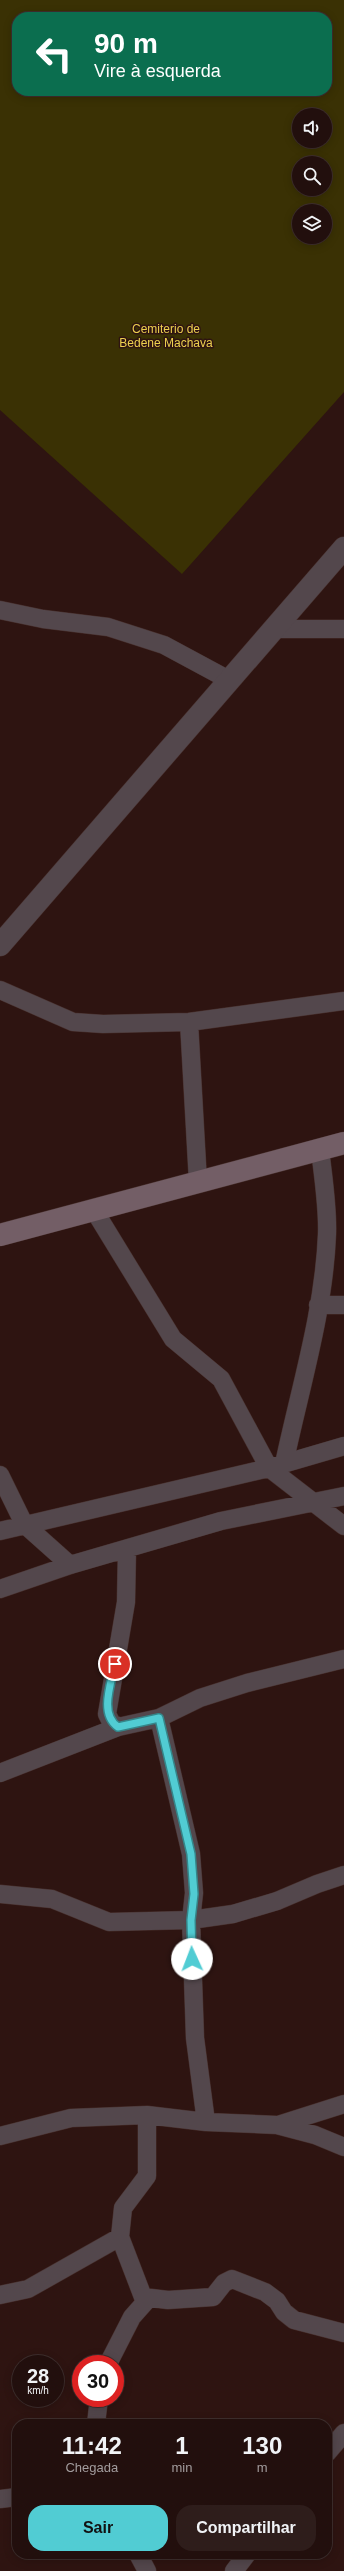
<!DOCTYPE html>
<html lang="pt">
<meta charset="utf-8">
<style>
:root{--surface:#220f0d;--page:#2e1d1b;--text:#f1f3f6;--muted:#a29c9d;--line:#3f2f2e;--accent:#51ccd3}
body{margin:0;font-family:Helvetica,sans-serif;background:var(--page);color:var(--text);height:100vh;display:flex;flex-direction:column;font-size:15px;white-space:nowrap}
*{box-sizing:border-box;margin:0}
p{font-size:13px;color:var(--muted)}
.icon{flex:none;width:22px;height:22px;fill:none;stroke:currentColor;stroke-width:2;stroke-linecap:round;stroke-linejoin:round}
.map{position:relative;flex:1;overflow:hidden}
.side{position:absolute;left:12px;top:2419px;width:320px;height:140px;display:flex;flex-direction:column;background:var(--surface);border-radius:16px;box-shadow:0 2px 10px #0003,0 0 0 1px var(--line)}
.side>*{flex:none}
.top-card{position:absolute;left:12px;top:12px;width:320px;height:84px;border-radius:16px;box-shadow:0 2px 10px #0003,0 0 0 1px var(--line);background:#0b6e4f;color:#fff;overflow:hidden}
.buttons{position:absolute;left:292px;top:108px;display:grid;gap:8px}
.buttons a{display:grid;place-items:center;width:40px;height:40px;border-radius:50%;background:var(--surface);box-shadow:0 2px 10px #0003,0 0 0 1px var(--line);font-size:20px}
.speed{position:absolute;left:12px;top:2355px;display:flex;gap:8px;font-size:20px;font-weight:700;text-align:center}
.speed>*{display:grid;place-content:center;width:52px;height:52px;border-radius:50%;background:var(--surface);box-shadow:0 2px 10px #0003,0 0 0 1px var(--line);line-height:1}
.speed small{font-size:10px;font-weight:400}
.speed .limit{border:6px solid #d22;background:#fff;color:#111}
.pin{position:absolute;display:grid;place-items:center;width:34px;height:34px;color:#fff;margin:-17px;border:2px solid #fff;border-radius:50%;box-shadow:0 1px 4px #0007}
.me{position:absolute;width:44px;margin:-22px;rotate:358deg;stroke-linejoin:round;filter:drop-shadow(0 0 3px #0008)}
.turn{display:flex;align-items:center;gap:14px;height:84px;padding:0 16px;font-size:18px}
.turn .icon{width:52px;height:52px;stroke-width:2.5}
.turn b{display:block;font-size:28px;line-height:34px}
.eta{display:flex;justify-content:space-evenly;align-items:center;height:68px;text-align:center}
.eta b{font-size:24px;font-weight:800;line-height:28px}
.primary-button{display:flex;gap:8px;margin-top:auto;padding:8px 16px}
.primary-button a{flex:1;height:46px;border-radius:16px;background:var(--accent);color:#111;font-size:16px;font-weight:800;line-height:46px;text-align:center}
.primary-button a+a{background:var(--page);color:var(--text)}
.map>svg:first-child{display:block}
.green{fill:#3a3104;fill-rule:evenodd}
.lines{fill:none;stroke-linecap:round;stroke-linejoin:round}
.minor-casing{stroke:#472f2c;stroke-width:19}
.tertiary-casing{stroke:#472f2c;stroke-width:23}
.secondary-casing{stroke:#472f2c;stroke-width:23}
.minor{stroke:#53474c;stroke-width:18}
.tertiary{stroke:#53474c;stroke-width:22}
.secondary{stroke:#735e66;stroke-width:22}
.route-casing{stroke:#358589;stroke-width:10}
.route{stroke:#51ccd3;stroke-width:7}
.labels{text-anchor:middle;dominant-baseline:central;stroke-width:3;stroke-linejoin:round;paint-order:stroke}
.park-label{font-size:12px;fill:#edd04f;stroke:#2e1411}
</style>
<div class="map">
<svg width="344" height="2571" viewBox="0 0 344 2571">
<rect width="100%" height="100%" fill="#2e1411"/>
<!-- green -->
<path class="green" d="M0 0H344V392L182 574 0 410ZM17 17H327V91H17ZM299 115H325V141H299ZM299 163H325V189H299ZM299 211H325V237H299Z"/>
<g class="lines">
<defs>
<path id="minor" d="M0 610 43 619 108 627 164 645 229 680
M273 629H344
M0 990 73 1022 103 1024 189 1022 344 1001
M189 1022 198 1182
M94 1210 173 1339 221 1379 269 1468 344 1526
M318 1305H344
M284 1464C300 1388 324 1312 327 1234 328 1206 323 1177 320 1149
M0 1475 24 1524 70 1565
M0 1531 269 1468 344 1446
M127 1549 126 1602 107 1714 111 1722 118 1727 159 1718 200 1698 247 1683 344 1659
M0 1589 70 1565 221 1521 344 1496
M159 1718 191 1854 194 1893 191 1920 195 2038 206 2122
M0 1773 118 1727
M0 1894 52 1899 109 1922 191 1920 233 1914 277 1901 317 1884 344 1875
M147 2115V2176L123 2208 120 2237 143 2297 168 2300 213 2297 224 2283 232 2279 265 2292 277 2301 284 2312 294 2320 344 2333
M278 2125 344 2104
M0 2136 71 2118 147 2115 206 2122 277 2125 315 2135 344 2147
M0 2295 28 2289 120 2237
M108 2364 132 2317 148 2299
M96 2424 99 2398
M327 2453 344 2433
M0 2499 17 2497
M138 2554 147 2571
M234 2571 247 2554"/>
<path id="tertiary" d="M0 945 344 548"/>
<path id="secondary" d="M0 1235 344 1143"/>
</defs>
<!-- minor casing -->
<use href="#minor" class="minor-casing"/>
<!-- tertiary casing -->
<use href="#tertiary" class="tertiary-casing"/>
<!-- secondary casing -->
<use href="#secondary" class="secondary-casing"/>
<!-- minor -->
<use href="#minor" class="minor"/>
<!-- tertiary -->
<use href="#tertiary" class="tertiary"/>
<!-- secondary -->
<use href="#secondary" class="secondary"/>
</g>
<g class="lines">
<defs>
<path id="route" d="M115 1664C111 1684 99 1714 118 1727L159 1718 191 1854 194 1894 191 1920 192 1959"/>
</defs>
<!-- route casing -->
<use href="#route" class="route-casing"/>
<!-- route -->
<use href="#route" class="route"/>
</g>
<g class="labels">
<!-- park labels -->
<g class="park-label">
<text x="166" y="329">Cemiterio de<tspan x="166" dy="14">Bedene Machava</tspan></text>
</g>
</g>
</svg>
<div class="buttons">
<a><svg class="icon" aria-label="sound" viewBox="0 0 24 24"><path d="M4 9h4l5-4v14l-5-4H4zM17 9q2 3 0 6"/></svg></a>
<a><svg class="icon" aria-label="search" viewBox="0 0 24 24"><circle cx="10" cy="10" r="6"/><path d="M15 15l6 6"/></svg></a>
<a><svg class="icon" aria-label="layers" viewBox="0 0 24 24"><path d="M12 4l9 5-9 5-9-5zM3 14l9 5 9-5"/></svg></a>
</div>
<div class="speed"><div>28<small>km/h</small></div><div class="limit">30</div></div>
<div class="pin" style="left:115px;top:1664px;background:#d93025"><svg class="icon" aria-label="arrive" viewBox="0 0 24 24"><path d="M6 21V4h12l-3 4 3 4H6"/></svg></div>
<svg class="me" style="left:192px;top:1959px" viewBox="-20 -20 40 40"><circle r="19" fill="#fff"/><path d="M0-13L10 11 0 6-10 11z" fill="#51ccd3"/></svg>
<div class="top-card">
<div class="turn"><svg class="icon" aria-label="left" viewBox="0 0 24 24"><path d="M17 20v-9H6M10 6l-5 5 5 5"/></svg><div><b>90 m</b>Vire à esquerda</div></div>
</div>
<section class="side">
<div class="eta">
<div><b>11:42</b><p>Chegada</p></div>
<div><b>1</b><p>min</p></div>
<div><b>130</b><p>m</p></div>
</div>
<div class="primary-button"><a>Sair</a><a>Compartilhar</a></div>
</section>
</div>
